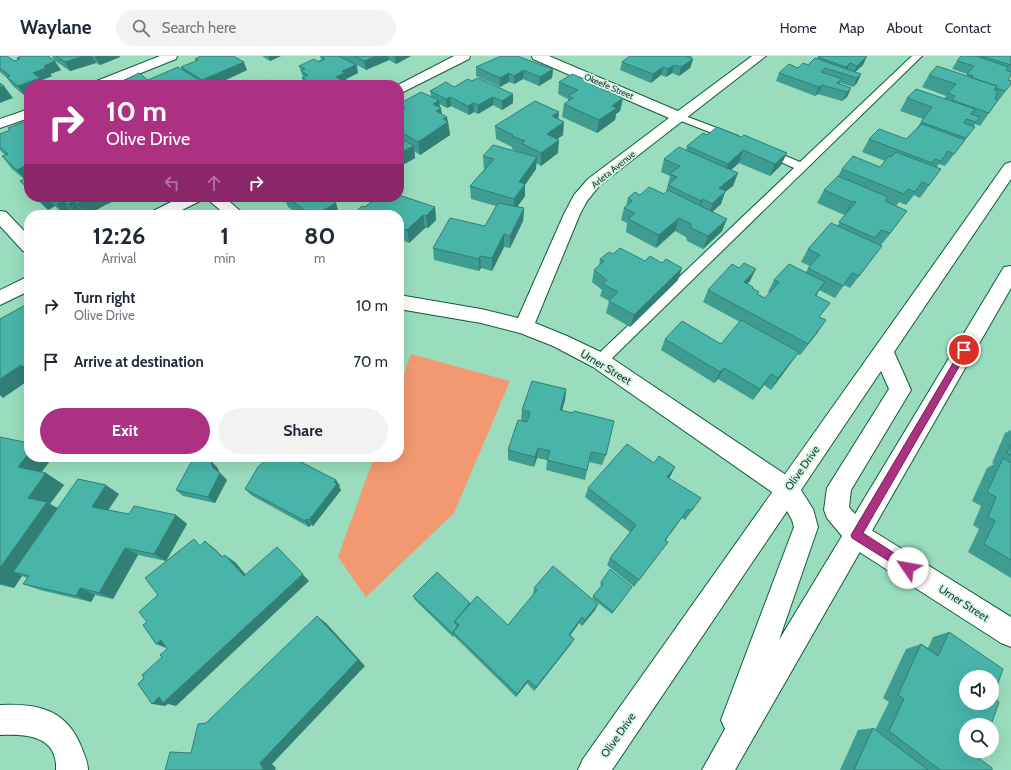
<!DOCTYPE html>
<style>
:root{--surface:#fff;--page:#f2f2f3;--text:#1f2937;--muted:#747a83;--line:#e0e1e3;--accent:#ad3183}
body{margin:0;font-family:Cabin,sans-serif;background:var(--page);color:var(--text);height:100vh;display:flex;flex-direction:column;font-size:15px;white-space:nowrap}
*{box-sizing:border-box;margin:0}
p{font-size:13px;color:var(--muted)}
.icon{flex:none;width:22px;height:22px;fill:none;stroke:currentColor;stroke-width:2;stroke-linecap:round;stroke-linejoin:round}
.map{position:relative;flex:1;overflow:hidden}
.side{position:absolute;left:24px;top:154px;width:380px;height:252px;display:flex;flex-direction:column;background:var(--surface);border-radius:16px;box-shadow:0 4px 16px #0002}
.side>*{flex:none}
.hud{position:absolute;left:24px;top:24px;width:380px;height:122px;border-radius:16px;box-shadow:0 4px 16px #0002;background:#ad3183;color:#fff;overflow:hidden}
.controls{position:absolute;left:959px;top:614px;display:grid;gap:8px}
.controls a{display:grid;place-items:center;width:40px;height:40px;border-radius:50%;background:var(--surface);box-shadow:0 4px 16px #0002;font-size:20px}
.pin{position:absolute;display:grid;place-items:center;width:34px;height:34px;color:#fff;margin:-17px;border:2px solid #fff;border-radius:50%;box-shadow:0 1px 4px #0007}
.me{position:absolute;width:44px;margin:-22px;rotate:303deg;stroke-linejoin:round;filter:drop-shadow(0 0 3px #0008)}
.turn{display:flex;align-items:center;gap:14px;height:84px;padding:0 16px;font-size:18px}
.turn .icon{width:52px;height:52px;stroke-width:2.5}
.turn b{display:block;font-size:28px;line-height:34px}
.lanes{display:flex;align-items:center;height:38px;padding:0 16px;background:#0003;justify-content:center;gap:20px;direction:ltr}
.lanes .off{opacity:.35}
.eta{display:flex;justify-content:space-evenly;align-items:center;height:68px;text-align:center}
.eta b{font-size:24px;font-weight:800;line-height:28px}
.primary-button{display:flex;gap:8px;margin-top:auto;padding:8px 16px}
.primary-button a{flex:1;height:46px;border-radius:24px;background:var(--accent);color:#fff;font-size:16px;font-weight:800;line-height:46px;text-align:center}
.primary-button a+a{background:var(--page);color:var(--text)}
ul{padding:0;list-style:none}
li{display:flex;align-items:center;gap:12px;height:56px;padding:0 16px}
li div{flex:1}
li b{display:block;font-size:15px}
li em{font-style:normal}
header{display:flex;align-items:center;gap:24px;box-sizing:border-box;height:56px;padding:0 20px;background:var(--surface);border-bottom:1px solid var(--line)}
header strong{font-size:19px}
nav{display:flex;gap:22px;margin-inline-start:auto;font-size:14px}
.search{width:280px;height:36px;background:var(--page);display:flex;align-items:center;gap:10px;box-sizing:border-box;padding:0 14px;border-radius:22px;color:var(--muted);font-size:15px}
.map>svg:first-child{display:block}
.green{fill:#f39971}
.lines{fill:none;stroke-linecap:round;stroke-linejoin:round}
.service-casing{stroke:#115a40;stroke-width:2}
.minor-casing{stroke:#115a40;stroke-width:2}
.secondary-casing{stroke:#115a40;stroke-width:2}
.service{fill:#fff;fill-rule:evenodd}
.minor{fill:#fff;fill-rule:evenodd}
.secondary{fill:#fff;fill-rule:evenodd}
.wall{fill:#3e9c90}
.shaded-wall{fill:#327f76}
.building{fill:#48b5a8;stroke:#327f76;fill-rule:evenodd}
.route{fill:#ad3183;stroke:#702055}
.labels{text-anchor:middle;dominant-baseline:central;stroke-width:3.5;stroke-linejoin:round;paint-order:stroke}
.far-street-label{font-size:9px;fill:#1a362a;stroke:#d4f5e5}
.street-label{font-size:11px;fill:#1a362a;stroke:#d4f5e5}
</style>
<header>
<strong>Waylane</strong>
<div class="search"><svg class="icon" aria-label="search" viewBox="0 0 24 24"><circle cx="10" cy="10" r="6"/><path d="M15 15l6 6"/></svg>Search here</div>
<nav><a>Home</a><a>Map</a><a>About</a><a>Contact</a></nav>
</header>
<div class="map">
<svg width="1011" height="714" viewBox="0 0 1011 714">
<rect width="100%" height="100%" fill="#99ddbe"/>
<!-- green -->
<path class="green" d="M411 298 510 325 454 457 366 541 338 501 374 401H399V332Z"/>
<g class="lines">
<defs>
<path id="service" d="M912 0H922L605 309 600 311 595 309 592 305 595 301 794 112 761 97 759 95 761 93H769L800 106Z
M680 58 738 80 739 82 738 84H730L676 63 675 61Z"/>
<path id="minor" d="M160 0H177L176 3 111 29H92L94 26Z
M454 0H470L469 3 399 38 398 29Z
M532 0H549L678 55 752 0H766L600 129 587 145 580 158 535 267 567 280 607 299 795 425 799 433 795 441 787 444 779 441 593 311 553 290 520 277 481 267 399 253V239L481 253 518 262 564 158 574 139 588 123 669 62 533 3Z
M29 53V62L0 72V63Z
M181 141H202L200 145 172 159H151L153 155Z
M205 141H224L245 159H226Z
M0 155 6 156 29 180V197L23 195 0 170Z
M29 220V235L0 249V234Z
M856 467 865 470 1011 561V591L1001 587 847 488 843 479 847 470Z
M0 649C37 647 66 653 81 690 84 698 88 706 88 714H56C58 679 25 678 0 679Z"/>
<path id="secondary" d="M1011 106V123L894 296 911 334 851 434 849 451 855 458 1004 211 1011 210V232L735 714H702L725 673 721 664 794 471 792 464 787 455 612 714H578L583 703 1005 108ZM881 315 889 333 827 432 824 454 827 462 842 480 779 584 818 471 813 453 801 434Z"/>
</defs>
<!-- service casing -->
<use href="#service" class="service-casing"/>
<!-- minor casing -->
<use href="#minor" class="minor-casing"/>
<!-- secondary casing -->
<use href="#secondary" class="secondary-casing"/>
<!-- service -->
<use href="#service" class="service"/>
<!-- minor -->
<use href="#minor" class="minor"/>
<!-- secondary -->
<use href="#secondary" class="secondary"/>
</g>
<!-- wall -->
<path class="wall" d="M52 0H119L120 1 100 9 96 7 70 15 54 4Z
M262 0H281L270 5Z
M320 0H411L396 8 389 4 366 14 357 9 358 17 346 23 347 25 343 27 344 29H304L302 22 303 21 299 10 321 4Z
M630 0H693L690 2 693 3 690 12 679 20 672 17 666 21 661 19 651 27 620 14 622 6Z
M818 0H866L863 9 855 16 861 18 857 27 853 31 840 27 839 28 851 32 847 41 842 45 818 38 815 40 776 25 779 17 808 9 817 3Z
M961 0H1011V20L1008 24 1011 28 999 44 995 43 998 44 980 70 975 68 974 70 975 71 945 110 939 108 936 112 941 113 920 142 914 139 906 149 899 146 896 150 907 155 881 189 873 202 850 232 844 229 835 242 819 234 816 240 820 261 818 276 800 299 797 298 771 334 764 329 753 344 718 323 714 327 661 294 665 283 721 288 740 266 703 246 708 234 750 225 747 228 752 232 759 236 757 238 765 242 770 237 768 236 774 224 805 217 810 210 801 206 808 193 837 170 846 158V157L844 159 817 147 824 134 838 120 842 113 880 111 885 105 862 96 869 83H906L916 73 923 63 900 55 907 42 944 43 946 40 922 31 929 19 966 20 967 18 952 13 957 5Z
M0 1 14 5 18 4 17 2 61 14 50 18 52 20 29 29V37L24 39 13 30 7 22 0 16Z
M237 2 247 14 215 29H115L148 24 182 13 181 11 196 5 195 3Z
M476 11 553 13 552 22 539 30 523 23 514 28 509 26 500 31 476 20Z
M472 25 513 38V47L502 54 493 49 478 58 474 56 469 59 451 50 447 52 439 48 440 51 441 52 442 58 448 66 450 79 420 99 414 95 415 102 399 111V48L431 40 430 35 454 31Z
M559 26 592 29 623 42 620 55 616 58 615 64 597 77 562 61 564 48 568 45V43L558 38Z
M558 63 563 79 557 83 558 97 541 110 536 107V113L525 128V140L517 151 524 152 523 165 510 192 504 191 492 215 481 212 479 215 434 204 433 192 485 170 496 150 471 143 470 130 485 113H484L483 100 521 97 512 93V91L496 83 495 70Z
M29 64V136L20 125 24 123 12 113 2 100 5 99 0 94V78L9 75 8 72Z
M707 79 741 81 787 97 781 109 770 120 739 107 731 114 738 117 733 130 725 136 721 148 712 156 722 175 703 193 687 185 686 181 675 175 656 192 626 176 627 167 621 164 624 152 626 150 628 142 640 139 664 138 666 136 670 120 661 116 664 103 686 94 687 90Z
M34 141H123L105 149 88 159H85L84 158 81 159H75L73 157 70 159H64L55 150 48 154Z
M284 141H327L336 147 339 159H299L288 151Z
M385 143 435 151 436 164 428 172H425L409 187 402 184 399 187V159L365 151Z
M613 198 678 224 630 271 606 257 609 245 600 240 602 234 592 226 594 214 599 210 600 203Z
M566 333 565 344 562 354 606 399 602 409 589 406 585 424 546 414 547 404 537 402 534 411 508 404V394L521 365 522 354Z
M1011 374V522L968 496 979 473 973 469 981 450 972 445 987 412 994 408 992 407 1005 377Z
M0 381 53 401 41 417H46L64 429 50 448 58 452 119 438 108 454 129 458 176 459 187 468 166 505 138 499 113 543 95 539 91 546 40 534 23 528 27 522 22 520 14 532 0 529Z
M654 407 675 411 669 422 695 451 685 464 682 462 666 484 668 486 634 531 607 509 610 502 630 476 585 441 588 432Z
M217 411 219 416 227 424 215 447 183 440 176 434Z
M336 424 340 430 339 431 341 434 313 470 311 469 309 471 251 439 245 433Z
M601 526 632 531 612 558 592 542 602 530 600 528Z
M534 532 598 548 595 554 582 570 579 567 570 579 574 583 571 588 534 635 527 627 516 641 455 581 454 580 453 581 415 544 413 540 470 547 508 569 533 539Z
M949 576 966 669V683L965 682 962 690 992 714H840L858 674 873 672 875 674 889 646 883 642 906 593 921 588 928 592 933 581Z"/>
<!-- shaded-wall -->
<path class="shaded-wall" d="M84 0H92L96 7 70 15 65 6Z
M97 0H119L120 1 100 9 95 1Z
M269 0H281L270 5Z
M377 0H388L389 4 366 14 364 5Z
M395 0H411L396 8Z
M867 0 863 9 853 18 857 10Z
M693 3 690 12 679 20 681 11Z
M55 5 61 14 50 18 52 20 42 24 45 29H29V37L24 39 18 30 33 17 44 10Z
M244 6 247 14 215 29H204L202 24Z
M850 7 846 16 843 18 846 11Z
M356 9 358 17 346 23 347 25 343 27 344 29H334L336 21 342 15Z
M674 9 672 17 666 21 668 13Z
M663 11 661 19 651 27 653 18Z
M553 13 552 22 539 30 540 21Z
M524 14 523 23 514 28V20Z
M509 17V26L500 31V22Z
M861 18 857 27 853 31 857 22Z
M199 24 201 29H187Z
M822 29 818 38 815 40 819 31Z
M4 30 13 42 0 47V31Z
M851 32 847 41 842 45 847 36Z
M513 38V47L502 54V45Z
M450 41 451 50 447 52 446 43Z
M493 41V49L478 58V49Z
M623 42 620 55 616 58 615 64 597 77 599 64 612 50Z
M439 44 440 53 441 52 442 65 438 68 433 48Z
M473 47 474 56 469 59 468 50Z
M559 56 558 69 552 60Z
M447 61 448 67V66L450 79 420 99 418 86 443 63Z
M564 66 563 79 546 91 547 78Z
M559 84 558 97 541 110V97Z
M414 90 415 102 399 111V97Z
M743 94 739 107 723 121 728 108Z
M787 97 781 109 770 120 775 108Z
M537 101 536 113 525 129V140L514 155V143L519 126Z
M29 108V125L27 126 17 114Z
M738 117 733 130 725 136 721 148 708 160 719 132Z
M37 141H47L55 150 48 154Z
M88 141H123L105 149 88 159H86L77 148Z
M703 143 699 156 697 158 701 145Z
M64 145 73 157 70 159H65L56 148Z
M74 145 84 158 81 159H76L68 148Z
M853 145 846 157 844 159 852 146Z
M336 147 339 159H315Z
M435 151 436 164 428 172 426 160Z
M524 152 523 165 510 192V180Z
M907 155 898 167 881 190 890 177Z
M423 159 425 172 409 187 407 174Z
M679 162 675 175 656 192 659 179Z
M727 163 722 175 703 193 708 180Z
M399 171 402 184 399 187Z
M504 178V191L492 215V202Z
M480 200 481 212 479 215V203Z
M682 212 678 224 630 271 634 259Z
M756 213 750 225 738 238 744 226Z
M825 226 817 238 807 251 815 239Z
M826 264 818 276 800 299 808 288Z
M799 296 791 307 771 334 778 322Z
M29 307V324L3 342 0 339V323L21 309Z
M724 312 718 323 714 327 720 316Z
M771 318 764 329 753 344 760 333Z
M566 333 565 344 559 365 560 354Z
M538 392 537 402 534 411 535 401Z
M29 397V401H53L36 423 18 411Z
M210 404 217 411 220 418 213 412Z
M675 411 670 421 662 430 667 421Z
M46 417 64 429 50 448 65 457 13 516 22 520 14 532 0 527V512L28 442Z
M220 417 227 424 215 447 208 441Z
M336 424 340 430 339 431 341 434 313 470 309 464Z
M106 429 119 438 105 459 92 451Z
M176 459 187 468 166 505 154 498Z
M306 463 311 469 309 471 305 465Z
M205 485 215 493 231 509 222 501Z
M277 491 309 525 176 650 168 648 165 650 152 648Z
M125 492 138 499 113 543 99 537Z
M225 499 235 506 253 527 244 520Z
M80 532 95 539 91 546 76 540Z
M598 548 595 554 582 570 585 564Z
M317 560 326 567 365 610 272 708 276 712 275 714H263L260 707Z
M582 561 579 567 567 584 569 579Z
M574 583 571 588 534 635 536 631Z
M161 584 169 593 156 588Z
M528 624 527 627 516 641 517 638Z"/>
<!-- building -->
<path class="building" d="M3 0H7L14 5 20 3 17 2 21 0H48L55 5 44 10 46 12 33 17 40 22 18 30 7 21 10 20 0 12V1Z
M56 0H84L65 6Z
M201 0H233L244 6 202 24 181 11 198 4 195 3Z
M321 0H339L356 9 342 15 345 17 336 21 343 25 334 29H316L302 22 308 19 301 15 305 13 299 10 314 3 319 6 325 3Z
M354 0H377L364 5Z
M501 0H517L553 13 540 21 524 14 514 20 509 17 500 22 476 11Z
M630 0H685L693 3 681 11 674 9 668 13 663 11 653 18 622 6Z
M819 0H867L857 10 850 7 846 11 818 1Z
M961 0H976L1008 11 1006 14 1011 16V19L1008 24 1011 25V28L1005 35 996 32 997 30 972 22 973 20 967 18 974 10 957 5Z
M981 0H1011V9Z
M815 2 861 18 857 22 825 12 821 16 842 23 837 27 851 32 847 36 822 29 819 31 779 17 789 8 798 12 803 7 808 9Z
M937 10 997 30 994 34 998 35 995 43 998 44 989 57 952 44 955 40 948 37 956 28 929 19Z
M178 11 199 24 187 29H115L139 17 148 24Z
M572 18 592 26 590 28 623 42 612 50 617 52 599 64 564 48 573 42 568 40 578 34 559 26Z
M478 22 513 38 502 45 493 41 478 49 473 47 468 50 450 41 446 43 430 35 446 26 454 31 468 23 472 25Z
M269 24 273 27 277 25 285 29H258Z
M0 27 4 30 0 31Z
M291 27 294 29H286Z
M916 33 975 53 971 58 980 61 976 66 966 63 964 67 975 71 966 82 921 66 932 51 907 42Z
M421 36 439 44 433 48 441 52 436 55 447 61 443 63 448 66 418 86 399 75V60H400L399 59V56L405 52 399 49V48Z
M535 45 559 56 552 60 564 66 547 78 559 84 541 97 521 87 525 85 512 80 513 79 495 70Z
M29 64V88L27 89 29 90V108L17 114 2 100 8 98 0 91V78L10 74 8 72Z
M922 68 965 84 954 98 948 95 941 105 935 103 932 107 869 83 879 73 906 83Z
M717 71 741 81 744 79 787 97 775 108 743 94 728 108 687 90 703 77 707 79Z
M399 82 414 90 399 97Z
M493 89 537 101 519 126 525 128 514 143 470 130 494 103 483 100Z
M679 91 738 117 719 132 726 135 712 148 703 143 701 145 668 129 677 121 670 118 680 110 664 103Z
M896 96 941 113 929 129 922 126 915 136 908 133 904 138 842 113 853 100 880 111 889 100 891 101Z
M838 120 888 141 885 145 907 155 890 177 881 174 875 182 839 166 856 146 853 145 852 146 824 134Z
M29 121V133L20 125Z
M649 131 664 138 668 134 727 163 708 180 691 172V168L679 162 659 179 628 163 635 157 624 152 632 145 628 142 635 136 640 139Z
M399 139 435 151 426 160 423 159 407 174 399 171V172V159H352L362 150 365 151 377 141H380L385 143 387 141H399Z
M48 141H88L77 148 74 145 68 148 64 145 56 148Z
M286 141H327L336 147 315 159H312Z
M498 147 524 152 510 180 504 178 492 202 480 200 479 203 433 192 450 162 485 170Z
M831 167 882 190 859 220 852 217 843 230 808 212 820 199 808 193Z
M620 192 645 205 650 200 662 207 666 203 682 212 634 259 609 245 618 236 603 228 607 224 594 214 604 205 600 203 609 196 613 198Z
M744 207 756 213 744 226 753 231 752 232 759 236 757 238 765 242 779 226 774 224 789 208 825 226 815 239 830 247 819 261 826 264 808 288 708 234 732 208 739 212Z
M29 247V307L23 311 21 309 0 323V263Z
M741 264 799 296 778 322 771 318 760 333 724 312 720 316 665 283 682 265 721 288Z
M532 325 566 333 560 354 573 357 574 355 614 365 606 399 591 396 587 414 547 404 550 395 538 392 535 401 508 394 518 364 527 366 530 356 522 354Z
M0 381 29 387V397L18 411 46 417 28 442 47 446 0 512Z
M627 388 654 407 659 400 675 411 667 421 701 442 691 455 688 453 665 484 668 486 639 524 610 502 636 469 588 432Z
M1011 388V399L1007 397Z
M194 401 210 404 213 412 220 417 208 441 176 434Z
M269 401H291L336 424 334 426 337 428 309 464 306 463 305 465 245 433 258 411Z
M1003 402 1011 407V504L984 488 995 465 988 461 996 441 987 436Z
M78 423 106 429 92 451 129 458 134 450 176 459 154 498 125 492 99 537 80 532 76 540 23 528 29 520 13 516Z
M194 483 200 490 205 485 222 501 225 499 244 520 277 491 303 518 163 647 159 641 152 648 138 628 144 622 142 619 162 601 160 599 167 593 161 584 156 588 143 569 147 566 139 556 158 539 145 522Z
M553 510 598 548 585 564 582 561 569 579 574 583 536 631 528 624 517 638 453 576 459 569 455 565 477 540 508 569 537 534 534 532Z
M610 513 632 531 613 556 593 540 603 528 601 526Z
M437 516 470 547 455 565 454 566 458 570 452 577 413 540Z
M317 560 358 604 260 707 263 712V714H165L170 696 191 697 198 668 206 667Z
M949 576 1003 613 993 642 999 646 991 669H966V680L962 690 966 693V695H969L992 712V714H940L889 675 904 643 898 639 921 588 938 600ZM966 621H992V647H966Z
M873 672 928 714H854Z"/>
<!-- route -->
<path class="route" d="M964 291 967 292V297L863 477 911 508 913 512 911 515 908 517 852 482 851 479 962 292Z"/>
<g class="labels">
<!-- far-street labels -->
<g class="far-street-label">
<text transform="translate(609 30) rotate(23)">Okeefe Street</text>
<text transform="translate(613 113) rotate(-39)">Arleta Avenue</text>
</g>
<!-- street labels -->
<g class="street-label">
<text transform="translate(606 311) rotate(31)">Urner Street</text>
<text transform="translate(802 412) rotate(-55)">Olive Drive</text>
<text transform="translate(964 547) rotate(33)">Urner Street</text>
<text transform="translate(618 679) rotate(-55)">Olive Drive</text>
</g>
</g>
</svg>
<div class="controls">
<a><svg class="icon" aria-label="sound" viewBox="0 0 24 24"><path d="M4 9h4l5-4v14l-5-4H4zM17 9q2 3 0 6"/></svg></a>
<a><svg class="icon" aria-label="search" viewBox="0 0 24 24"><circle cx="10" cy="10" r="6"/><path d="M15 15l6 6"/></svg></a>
</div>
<div class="pin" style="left:964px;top:294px;background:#d93025"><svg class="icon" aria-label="arrive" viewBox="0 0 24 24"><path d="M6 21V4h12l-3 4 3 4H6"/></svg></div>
<svg class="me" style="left:908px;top:512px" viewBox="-20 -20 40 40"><circle r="19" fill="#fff"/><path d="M0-13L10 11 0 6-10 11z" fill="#ad3183"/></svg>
<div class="hud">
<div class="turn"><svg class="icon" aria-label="right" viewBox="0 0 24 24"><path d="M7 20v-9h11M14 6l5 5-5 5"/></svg><div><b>10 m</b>Olive Drive</div></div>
<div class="lanes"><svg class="icon off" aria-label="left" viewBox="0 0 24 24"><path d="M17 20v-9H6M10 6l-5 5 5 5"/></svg><svg class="icon off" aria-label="ahead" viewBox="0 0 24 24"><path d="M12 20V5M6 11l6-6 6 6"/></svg><svg class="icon" aria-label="right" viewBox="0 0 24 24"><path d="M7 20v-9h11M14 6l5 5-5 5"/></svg></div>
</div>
<section class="side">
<div class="eta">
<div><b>12:26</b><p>Arrival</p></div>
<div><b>1</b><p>min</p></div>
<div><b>80</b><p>m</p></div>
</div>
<ul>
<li><svg class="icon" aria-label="right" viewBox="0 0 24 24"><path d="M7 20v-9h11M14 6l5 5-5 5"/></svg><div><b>Turn right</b><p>Olive Drive</p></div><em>10 m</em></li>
<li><svg class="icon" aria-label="arrive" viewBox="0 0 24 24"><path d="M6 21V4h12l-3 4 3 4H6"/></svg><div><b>Arrive at destination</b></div><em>70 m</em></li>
</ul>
<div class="primary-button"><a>Exit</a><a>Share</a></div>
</section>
</div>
